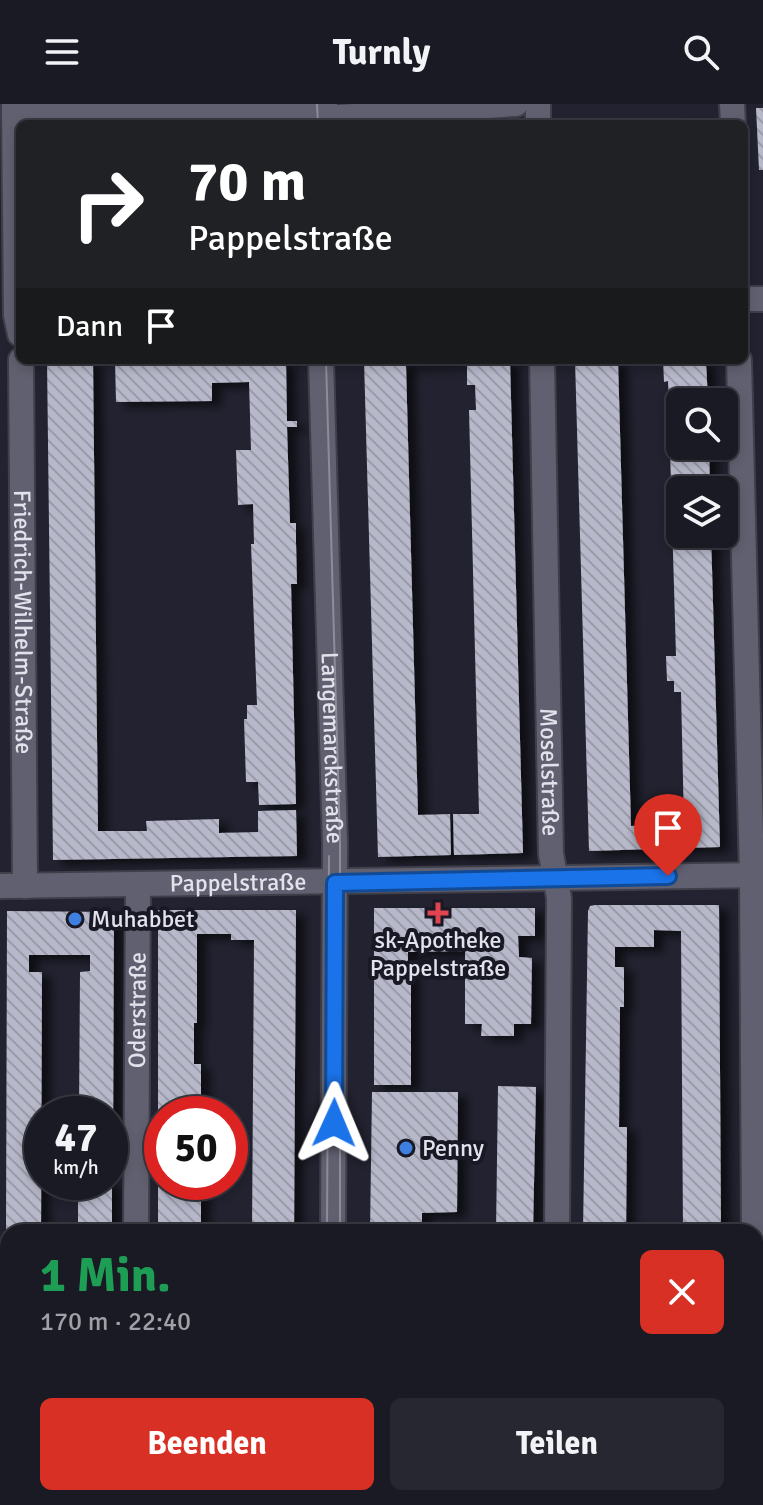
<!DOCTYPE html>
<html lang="de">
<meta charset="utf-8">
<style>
:root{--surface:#1a1a24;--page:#272731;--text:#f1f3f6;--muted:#9fa1a6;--line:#383841;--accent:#d93025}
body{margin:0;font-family:Signika,sans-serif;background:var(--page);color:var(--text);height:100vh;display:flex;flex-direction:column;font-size:30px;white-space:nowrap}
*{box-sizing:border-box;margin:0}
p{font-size:26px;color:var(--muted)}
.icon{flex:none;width:44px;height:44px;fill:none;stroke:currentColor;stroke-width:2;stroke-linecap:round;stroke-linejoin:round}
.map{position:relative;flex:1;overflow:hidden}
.drawer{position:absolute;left:0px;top:1120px;width:764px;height:282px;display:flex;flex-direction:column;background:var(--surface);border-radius:24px 24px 0 0;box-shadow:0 4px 12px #0003,0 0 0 2px var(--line)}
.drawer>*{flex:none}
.guide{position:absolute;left:16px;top:16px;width:732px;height:244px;border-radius:12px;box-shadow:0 4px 12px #0003,0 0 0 2px var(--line);background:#202124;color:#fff;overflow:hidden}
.tools{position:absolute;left:666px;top:284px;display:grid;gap:16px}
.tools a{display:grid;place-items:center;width:72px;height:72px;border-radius:12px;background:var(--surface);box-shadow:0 4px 12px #0003,0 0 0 2px var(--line);font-size:40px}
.speed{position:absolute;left:24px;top:992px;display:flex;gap:16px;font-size:40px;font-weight:700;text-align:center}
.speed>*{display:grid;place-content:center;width:104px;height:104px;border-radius:50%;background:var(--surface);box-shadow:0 4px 12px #0003,0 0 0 2px var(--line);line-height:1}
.speed small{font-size:20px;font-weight:400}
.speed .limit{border:12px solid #d22;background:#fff;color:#111}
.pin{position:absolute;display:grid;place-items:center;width:68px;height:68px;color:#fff;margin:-82px -34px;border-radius:50% 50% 50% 0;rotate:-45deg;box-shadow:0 0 8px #0007}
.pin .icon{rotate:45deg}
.me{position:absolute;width:88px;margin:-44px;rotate:1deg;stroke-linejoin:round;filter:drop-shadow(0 0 6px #0008)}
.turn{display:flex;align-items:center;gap:28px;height:168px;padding:0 40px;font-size:36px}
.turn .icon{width:104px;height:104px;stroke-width:2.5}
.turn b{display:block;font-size:56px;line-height:68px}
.then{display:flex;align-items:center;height:76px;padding:0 40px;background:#0003;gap:16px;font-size:30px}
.round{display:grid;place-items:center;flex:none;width:84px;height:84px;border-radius:12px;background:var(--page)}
.summary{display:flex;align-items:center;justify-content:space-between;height:136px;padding:0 40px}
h1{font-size:48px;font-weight:700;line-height:60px;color:#1e9e55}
.cta{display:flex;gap:16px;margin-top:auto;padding:16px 40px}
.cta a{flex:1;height:92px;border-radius:12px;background:var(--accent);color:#fff;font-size:32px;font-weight:700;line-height:92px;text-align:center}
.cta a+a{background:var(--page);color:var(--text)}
header{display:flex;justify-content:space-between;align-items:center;height:104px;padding:0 40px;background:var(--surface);font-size:36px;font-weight:700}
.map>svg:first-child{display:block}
.building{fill:url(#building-back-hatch);filter:url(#shadow)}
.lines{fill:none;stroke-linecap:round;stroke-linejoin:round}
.service-casing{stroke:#3f3f4a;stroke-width:18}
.minor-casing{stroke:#3f3f4a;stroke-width:28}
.secondary-casing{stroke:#3f3f4a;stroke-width:28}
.service{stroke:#606070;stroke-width:14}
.minor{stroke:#606070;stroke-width:24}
.secondary{stroke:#606070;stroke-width:24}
.tram{stroke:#8d8d98;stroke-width:2}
.route-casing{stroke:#114b97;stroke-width:20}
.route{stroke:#1a73e8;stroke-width:14}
.health-dot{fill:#e0444e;stroke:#191926;stroke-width:3}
.shop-dot{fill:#3f7fe0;stroke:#191926;stroke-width:3}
.labels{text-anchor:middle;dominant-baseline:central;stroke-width:8;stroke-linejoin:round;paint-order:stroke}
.street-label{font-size:24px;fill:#e2e2ec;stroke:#191926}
.poi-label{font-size:24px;fill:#e2e2ec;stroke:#191926;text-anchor:start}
</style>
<header><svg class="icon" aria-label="menu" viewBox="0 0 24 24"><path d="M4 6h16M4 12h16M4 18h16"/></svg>Turnly<svg class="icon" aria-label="search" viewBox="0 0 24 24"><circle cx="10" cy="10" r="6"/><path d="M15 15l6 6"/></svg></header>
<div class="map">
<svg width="763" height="1401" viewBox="0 0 763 1401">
<defs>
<pattern id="building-back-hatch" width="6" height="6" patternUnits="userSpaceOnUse" patternTransform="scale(2)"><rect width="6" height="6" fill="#b7b8ca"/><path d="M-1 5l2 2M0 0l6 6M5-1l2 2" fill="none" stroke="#9a9ba9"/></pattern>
<filter id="shadow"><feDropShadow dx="9" dy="5" stdDeviation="4" flood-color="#0009"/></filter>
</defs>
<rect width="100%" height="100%" fill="#222230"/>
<!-- building -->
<path class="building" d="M756 4H763V66H759Z
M701 15V20H648V18Z
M47 256H93L98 727H147L146 717 219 715V729L258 728V707L296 706 297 752 53 756Z
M115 256H286L287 317H297V323H287L290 419H296V439L297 480H291L296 700 259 701 258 678H246L244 615H247V601H257L251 440H254L253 400 238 401 236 346H251L249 278 212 279V297L116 298Z
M364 256H510L523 749 454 751 453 710H479L469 306H476L475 281H467V259L406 261 418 711 450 710 451 751 378 753Z
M575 256H618L631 722 684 720 681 588H674V577H667L666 552H676L668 277 664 278 663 256H706L708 298H680V342H709L710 386H680V430H711L720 743 589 747Z
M595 801H719L721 1128H683L681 827 654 826V843H615V863H624V903H620L619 1023H627L626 1128H583L588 807 590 802Z
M374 804H535V832H518L519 853 532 854 531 920H514V932H481L482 920H465V847L408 848V869H411V981H374Z
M158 806H296L294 1128H252L254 836H231V830H197V919H194V960H201V1010H162V1078H201V1128H158Z
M7 807 114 808 113 1043H110V1010H79L80 868 90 867V851H29V868H42L41 1128H6Z
M498 982 536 983 533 1128H496Z
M372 988H458L457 1108 422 1109V1121H411L410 1128H370Z
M78 1078H112V1128H78Z
M5 1394H29V1401H5Z
M87 1394H109V1401H87Z
M158 1394H201V1401H158Z
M251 1394H293V1401H251Z
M370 1394H408V1401H370Z
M451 1394H474V1401H451Z
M580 1394H614V1401H580Z
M679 1394H722V1401H679Z"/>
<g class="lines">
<defs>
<path id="service" d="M310 0 311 20"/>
<g id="minor">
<path d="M14 0 16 211 20 230"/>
<path d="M538 0V20"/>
<path d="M732 0 733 20"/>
<path d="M14 12 296 11"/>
<path d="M326 14 516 0"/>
<path d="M744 195H763"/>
<path id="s1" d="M21 256 25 782"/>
<path id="s2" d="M542 256 551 750 559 794 557 1128"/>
<path d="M739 256 752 771 754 1128"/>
<path id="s3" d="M0 782 763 771"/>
<path id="s4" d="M136 1128 138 781"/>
<path d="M755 1394V1401"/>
<path d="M135 1401V1394"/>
<path d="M555 1401V1394"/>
</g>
<g id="secondary">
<path d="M296 0 297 20"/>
<path d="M325 0 326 20"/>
<path id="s5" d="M321 256 335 740 333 1128"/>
<path d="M331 1401V1394"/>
</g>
</defs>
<!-- service casing -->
<use href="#service" class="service-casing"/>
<!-- minor casing -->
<use href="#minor" class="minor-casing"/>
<!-- secondary casing -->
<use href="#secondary" class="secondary-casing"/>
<!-- service -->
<use href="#service" class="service"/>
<!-- minor -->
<use href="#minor" class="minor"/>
<!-- secondary -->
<use href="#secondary" class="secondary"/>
<!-- tram -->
<path class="tram" d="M317 0 318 20
M326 256 340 739V1128
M327 1128 329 752
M337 1401V1394"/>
</g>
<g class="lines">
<defs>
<path id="route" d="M334 1019 335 779 668 772"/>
</defs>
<!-- route casing -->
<use href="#route" class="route-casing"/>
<!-- route -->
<use href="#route" class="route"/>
</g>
<!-- markers -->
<path class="health-dot" d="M434 797h8v8h8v8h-8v8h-8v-8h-8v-8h8z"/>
<g class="shop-dot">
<circle cx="75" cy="815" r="8"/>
<circle cx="406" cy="1044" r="8"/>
</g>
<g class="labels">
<!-- street labels -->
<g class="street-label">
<text stroke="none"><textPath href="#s1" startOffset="262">Friedrich-Wilhelm-Straße</textPath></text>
<text stroke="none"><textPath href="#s5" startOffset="388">Langemarckstraße</textPath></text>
<text stroke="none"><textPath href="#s2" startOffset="412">Moselstraße</textPath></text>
<text stroke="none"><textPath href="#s3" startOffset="238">Pappelstraße</textPath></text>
<text stroke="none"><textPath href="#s4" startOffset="222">Oderstraße</textPath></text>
</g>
<!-- poi labels -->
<g class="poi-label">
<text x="91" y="815">Muhabbet</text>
<text x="438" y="836" text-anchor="middle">sk-Apotheke<tspan x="438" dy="28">Pappelstraße</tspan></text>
<text x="422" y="1044">Penny</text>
</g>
</g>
</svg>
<div class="tools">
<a><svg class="icon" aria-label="search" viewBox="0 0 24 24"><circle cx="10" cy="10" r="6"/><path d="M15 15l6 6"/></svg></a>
<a><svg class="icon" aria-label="layers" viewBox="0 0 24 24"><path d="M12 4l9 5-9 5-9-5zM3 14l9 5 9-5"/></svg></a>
</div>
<div class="speed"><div>47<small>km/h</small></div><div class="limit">50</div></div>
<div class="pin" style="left:668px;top:772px;background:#d93025"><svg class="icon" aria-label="arrive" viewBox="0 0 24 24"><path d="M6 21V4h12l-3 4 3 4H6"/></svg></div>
<svg class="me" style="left:334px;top:1019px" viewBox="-20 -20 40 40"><path d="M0-17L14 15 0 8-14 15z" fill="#1a73e8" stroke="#fff" stroke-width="4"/></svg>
<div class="guide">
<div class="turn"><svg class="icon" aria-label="right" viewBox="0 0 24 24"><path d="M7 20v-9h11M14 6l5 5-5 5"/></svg><div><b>70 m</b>Pappelstraße</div></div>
<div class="then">Dann<svg class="icon" aria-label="arrive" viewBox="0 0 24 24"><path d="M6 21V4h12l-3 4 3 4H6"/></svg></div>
</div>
<section class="drawer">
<div class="summary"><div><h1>1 Min.</h1><p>170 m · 22:40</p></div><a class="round" style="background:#d93025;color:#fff"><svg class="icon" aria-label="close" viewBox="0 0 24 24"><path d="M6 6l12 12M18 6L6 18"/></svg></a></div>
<div class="cta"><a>Beenden</a><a>Teilen</a></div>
</section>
</div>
